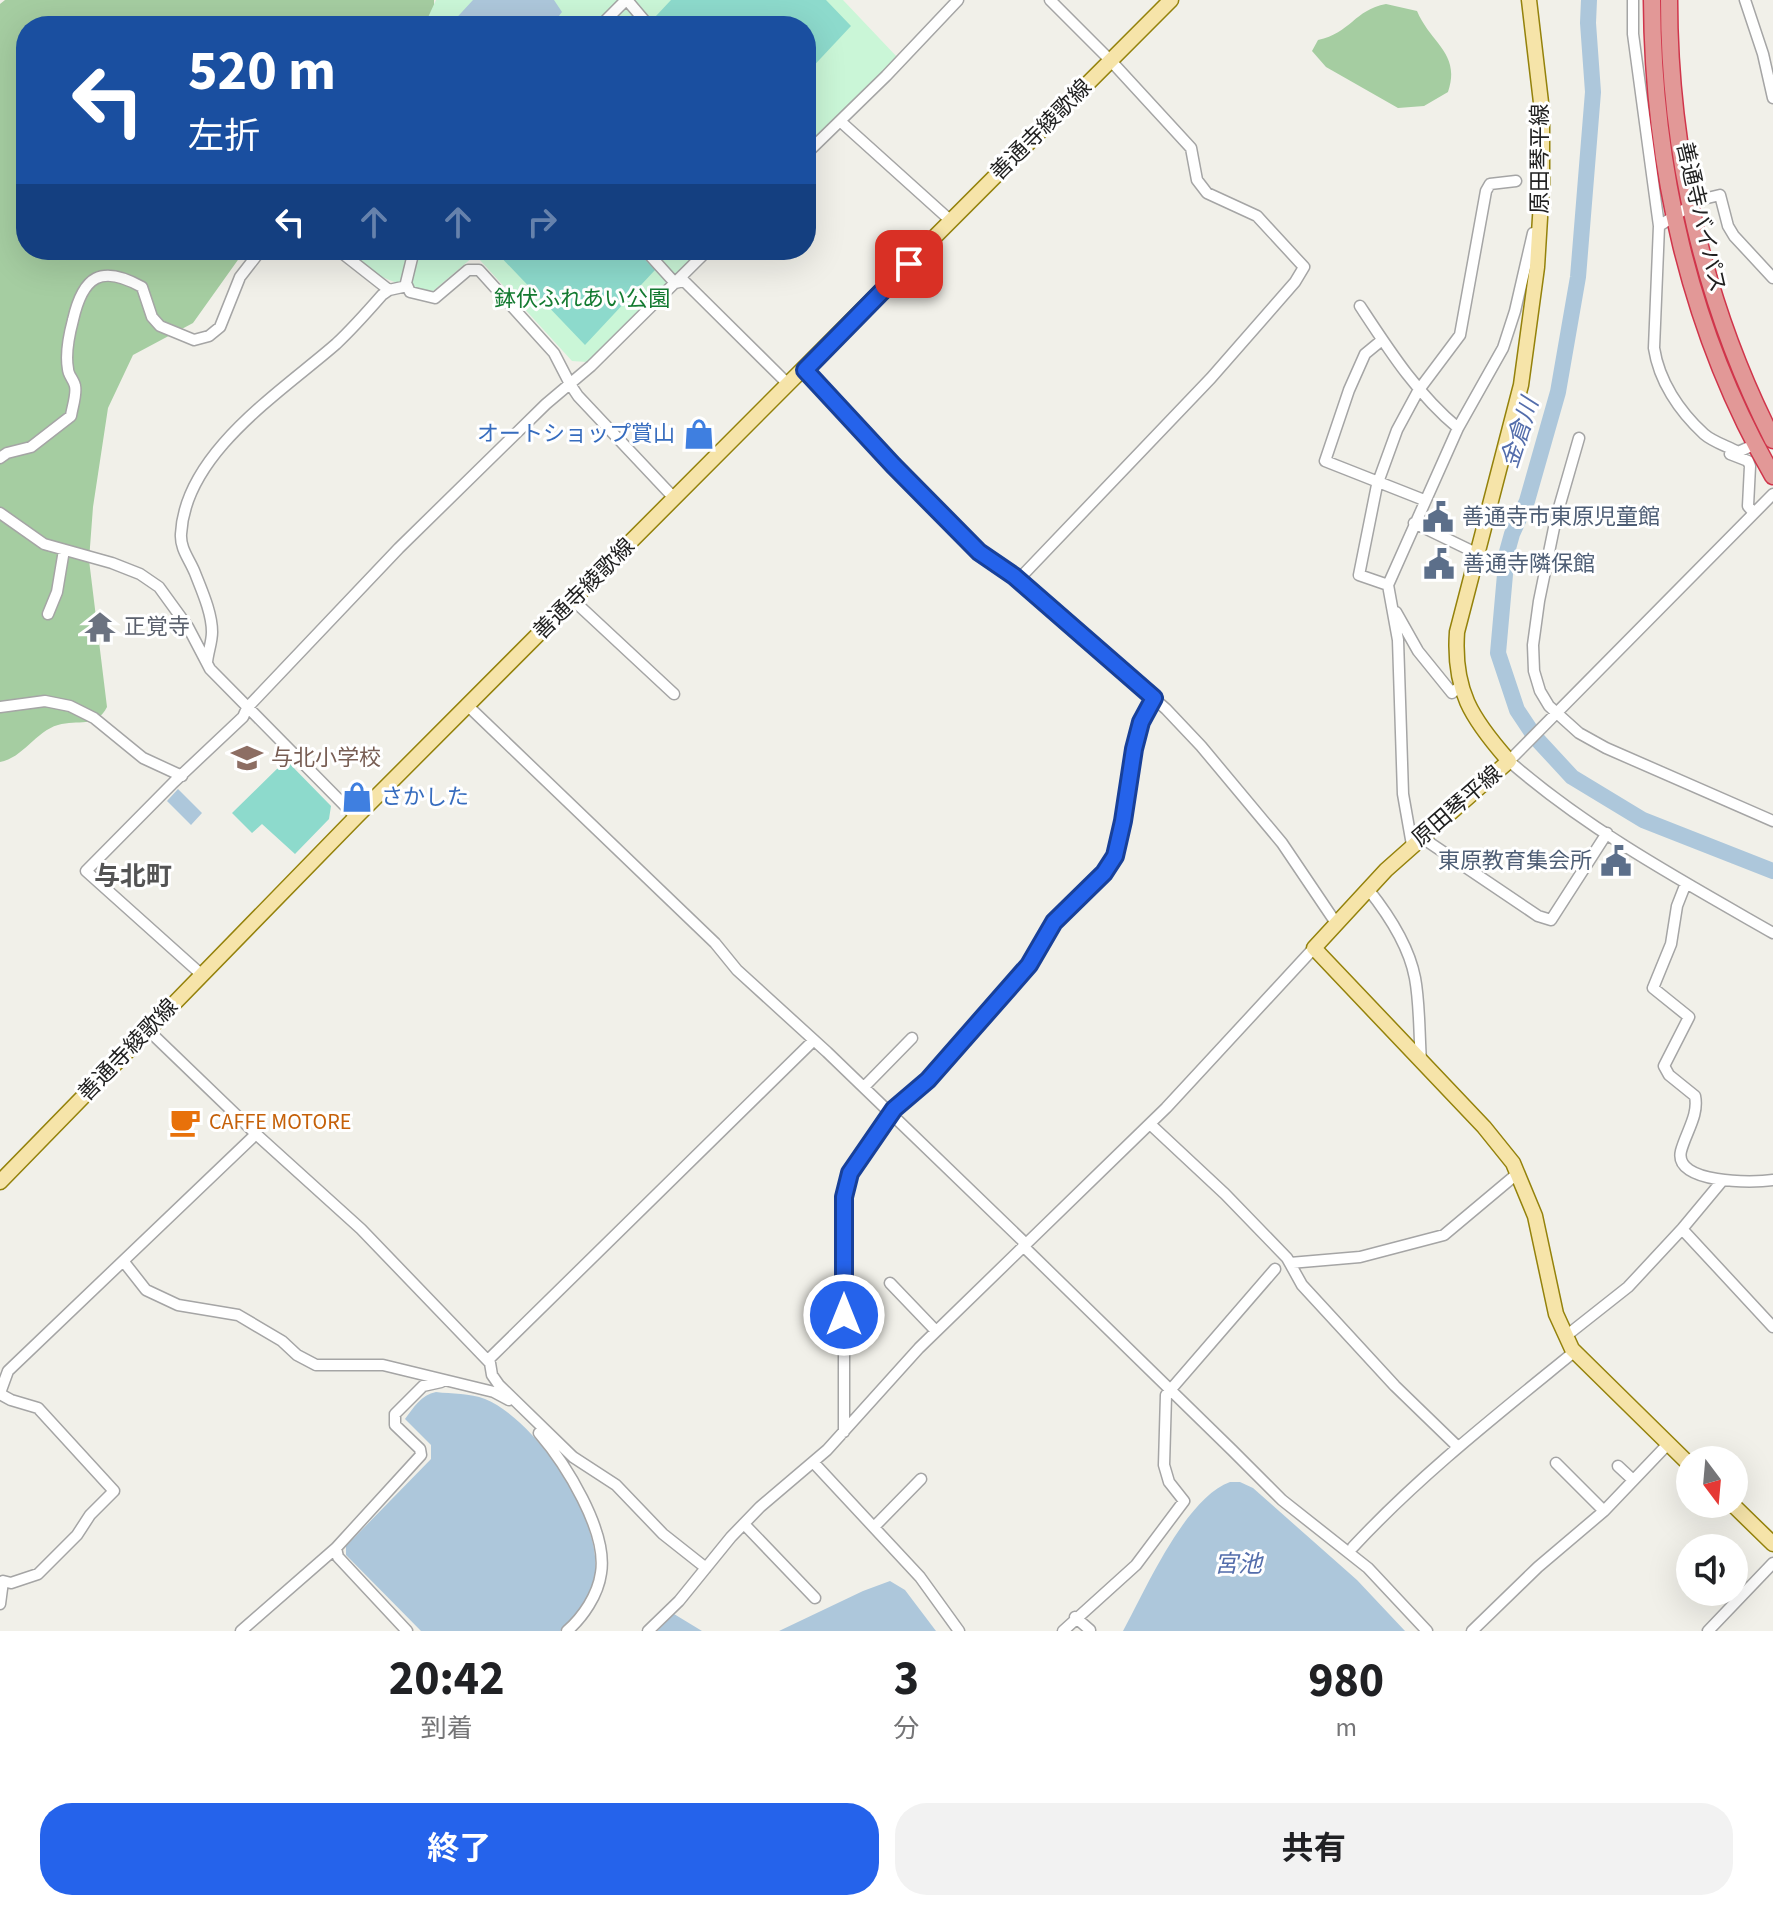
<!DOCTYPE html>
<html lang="ja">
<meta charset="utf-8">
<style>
:root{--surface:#fff;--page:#f2f2f2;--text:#202124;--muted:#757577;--accent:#2563eb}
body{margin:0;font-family:"Source Sans 3","Noto Sans JP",sans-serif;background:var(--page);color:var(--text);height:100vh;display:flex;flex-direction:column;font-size:30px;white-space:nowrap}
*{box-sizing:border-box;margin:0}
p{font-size:26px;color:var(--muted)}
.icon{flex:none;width:44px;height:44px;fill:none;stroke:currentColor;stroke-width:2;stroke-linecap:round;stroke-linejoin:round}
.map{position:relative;height:1631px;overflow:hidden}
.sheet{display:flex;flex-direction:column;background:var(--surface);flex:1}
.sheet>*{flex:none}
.guide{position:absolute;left:16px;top:16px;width:800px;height:244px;border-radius:32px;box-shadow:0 8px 32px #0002;background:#1a4fa0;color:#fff;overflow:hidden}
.needle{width:52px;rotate:164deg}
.tools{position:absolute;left:1676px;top:1446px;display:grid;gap:16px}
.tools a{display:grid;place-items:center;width:72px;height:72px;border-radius:50%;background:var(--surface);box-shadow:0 8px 32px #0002;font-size:40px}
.pin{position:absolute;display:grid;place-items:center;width:68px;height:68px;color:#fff;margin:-34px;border-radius:16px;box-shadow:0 4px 12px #0006}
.me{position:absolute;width:88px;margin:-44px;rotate:0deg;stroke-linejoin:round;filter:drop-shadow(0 0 6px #0008)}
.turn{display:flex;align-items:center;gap:28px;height:168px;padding:0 40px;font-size:36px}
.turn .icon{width:104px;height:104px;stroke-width:2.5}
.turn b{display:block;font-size:56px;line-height:68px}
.lanes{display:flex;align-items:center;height:76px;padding:0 40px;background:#0003;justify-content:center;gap:40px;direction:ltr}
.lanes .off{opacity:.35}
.eta{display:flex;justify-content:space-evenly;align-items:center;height:136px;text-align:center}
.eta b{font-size:48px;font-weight:700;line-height:56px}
.primary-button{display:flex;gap:16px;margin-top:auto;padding:16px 40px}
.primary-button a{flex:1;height:92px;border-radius:32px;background:var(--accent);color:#fff;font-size:32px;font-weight:700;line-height:92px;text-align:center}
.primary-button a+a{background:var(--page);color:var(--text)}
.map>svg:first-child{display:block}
.forest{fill:#a5cda1}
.park{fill:#caf6d7}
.pitch{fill:#8ddacc}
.water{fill:#adc7db}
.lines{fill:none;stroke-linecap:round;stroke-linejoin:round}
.river{stroke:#adc7db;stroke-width:16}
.minor-casing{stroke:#a5a5a5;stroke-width:13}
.major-casing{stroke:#94820b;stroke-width:17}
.highway-casing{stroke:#d0354b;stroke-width:19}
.minor{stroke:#fff;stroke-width:10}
.major{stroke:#f6e4a9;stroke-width:14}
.highway{stroke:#e29897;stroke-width:16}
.route-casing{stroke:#184099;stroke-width:20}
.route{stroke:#2563eb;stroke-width:14}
.labels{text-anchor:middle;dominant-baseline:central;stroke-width:6;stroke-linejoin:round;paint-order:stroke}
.street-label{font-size:22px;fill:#212121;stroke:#fff}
.park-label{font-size:22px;fill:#147b31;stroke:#fff}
.shop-label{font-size:22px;fill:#366cbe;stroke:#fff;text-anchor:end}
.service-label{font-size:22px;fill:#4e5e75;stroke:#fff;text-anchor:start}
.worship-label{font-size:22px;fill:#5b616d;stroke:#fff;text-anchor:start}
.education-label{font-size:22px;fill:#785e54;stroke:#fff;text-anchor:start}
.food-label{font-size:22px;fill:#c56008;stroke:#fff;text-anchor:start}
.water-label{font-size:24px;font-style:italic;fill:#536dab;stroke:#fff}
.quarter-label{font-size:26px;font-weight:bold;fill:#545454;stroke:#fff}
</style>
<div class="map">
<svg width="1773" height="1631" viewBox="0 0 1773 1631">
<rect width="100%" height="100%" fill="#f1f0e9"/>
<!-- forest -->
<path class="forest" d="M5 0H434V11L427 26H26V250H245L193 323 133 355 108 408 93 507 89 560 107 707C96 729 78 719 58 725 36 731 23 758 0 762V4Z
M1386 4 1417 11C1431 44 1461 53 1448 92L1424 106 1398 108 1326 67 1312 51 1318 40C1351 33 1354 10 1386 4Z"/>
<!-- park -->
<path class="park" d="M436 0H843L898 58 806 148V26H424Z
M351 250H702L587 362 572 361 479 259 473 257 433 291C403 287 366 276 351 250Z"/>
<!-- pitch -->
<path class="pitch" d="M671 0H826L851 26 806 74V26H665L656 16Z
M494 250H636L655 270 585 345Z
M286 760 331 806 329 819 295 854 262 824 252 833 232 813Z"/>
<!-- water -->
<path class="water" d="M473 0H554L562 12 551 26H449Z
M178 789 202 813 191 825 167 801Z
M436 1392C452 1394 470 1393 485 1399 536 1420 602 1518 595 1574 592 1597 576 1616 560 1631H421L346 1555V1546L431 1459V1445L405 1419C414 1407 421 1395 436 1392Z
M1230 1482H1240L1253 1488 1357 1580 1405 1631H1123C1145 1591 1185 1498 1230 1482Z
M890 1581 905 1590 936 1631H779L863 1591Z
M674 1614 702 1631H657Z"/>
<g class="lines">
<!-- river -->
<path class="river" d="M1589 0 1588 23 1593 92 1578 277 1558 392 1527 501 1512 534 1507 552 1498 653 1517 710 1535 737 1572 777 1643 820 1773 871"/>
<defs>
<path id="minor" d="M627 0 649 26
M1633 0V34L1659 226 1654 348C1659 381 1679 411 1704 434 1713 442 1727 446 1738 452L1756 444
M1745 0 1763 54 1773 98
M600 26 626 0
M840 121 951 221
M806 154 886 76 958 0
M1659 226 1699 200 1720 195 1728 226 1734 236 1773 278
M338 250 389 290
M414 250 406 283 410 292 435 298 468 270H479L554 353 570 384 578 396 675 499
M645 250 675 283 684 281 789 385
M1360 306C1389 350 1417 394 1458 428
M1382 340 1365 354 1349 390 1325 461 1424 500
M805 370 893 465 979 552 1014 576 1166 709 1201 746 1282 843 1336 923
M1579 438 1556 518 1539 601 1533 645 1534 671 1540 691 1549 706 1579 733 1606 748 1773 821
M1730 454 1748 461 1750 466 1748 506 1754 513
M0 458 7 453 31 447 71 416C72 408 77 394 75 386 74 380 68 375 68 369 65 353 69 335 73 320 83 276 101 264 142 287L152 317 160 326 194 340 209 336 220 327 240 277 261 250
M1773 494 1509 761C1588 830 1682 881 1773 933
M0 513 44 544 112 563 140 574 159 587 188 627 210 669 356 817
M1414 523 1476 553
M1018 580 1211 378 1295 282 1304 267 1257 216 1207 193 1197 180 1191 148 1111 61 1050 0
M1388 585 1359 575 1377 485 1397 430 1418 391 1460 335 1486 191 1490 184 1516 181
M573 600 674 694
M1396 612 1418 651 1452 693 1460 686
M48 614 57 592 64 550
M207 662C208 652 212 642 212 632 212 613 202 591 195 573 190 560 180 549 181 534 185 453 281 392 336 344 352 329 368 311 382 295L389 290 407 286
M467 705 715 943 737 970 827 1052 1026 1244
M0 707 45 701 70 706 94 718 143 758 182 776
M1421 837 1538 916 1551 920 1607 833
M1412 845 1403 794 1398 640 1388 585 1458 428 1503 348 1515 311 1533 233
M1686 883 1677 906 1671 944 1653 988 1689 1017 1664 1066 1669 1075 1695 1096C1699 1115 1686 1132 1681 1151 1673 1184 1754 1183 1773 1180
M1368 889C1388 914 1409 946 1415 978 1420 1005 1419 1034 1421 1061
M202 975 86 871 174 782 243 717 247 708 399 548 546 404 591 366 708 250
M148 1030 256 1134 361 1229 490 1363 492 1375 499 1385 573 1457 616 1485 663 1534 706 1568
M864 1087 912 1038
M1150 1124 1225 1194 1287 1258 1302 1285 1395 1386 1458 1447
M1682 1229 1773 1327
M1023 1246 1232 1450 1282 1500 1368 1568 1427 1631
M124 1262 146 1290 178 1305 238 1315 282 1341 297 1355 316 1365H383L494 1392 509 1400
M1290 1263 1360 1257 1444 1235 1518 1173
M890 1283 936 1331
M1566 1336 1628 1287 1682 1229 1722 1181
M488 1360 814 1040
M0 1393 8 1371 256 1134
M0 1394 11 1400 38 1408 114 1491 90 1515 77 1535 38 1574 11 1583 3 1581 0 1604
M844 1432V1197L850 1173 894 1109 928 1080 1029 965 1054 922 1104 873 1115 856 1123 821 1134 749 1141 722 1154 698
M539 1433C565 1463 608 1531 601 1573 598 1595 583 1617 567 1631
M813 1462 920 1577 959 1631
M1556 1463 1604 1511
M1618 1466 1633 1480
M744 1524 815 1598
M874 1527 921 1479
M1353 1547C1420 1475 1498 1414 1574 1352
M336 1548 338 1557 407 1631
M1075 1617 1090 1630
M241 1631 336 1548 421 1455 420 1449 395 1425V1414L423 1386 441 1382
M648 1631 679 1601 731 1537 760 1507 827 1450 919 1348 1166 1108 1314 948
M1063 1631 1136 1565 1184 1501 1169 1482 1164 1465 1166 1395 1275 1269
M1472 1631 1538 1567 1604 1511 1668 1444
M1708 1631 1773 1563"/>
<path id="major" d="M1529 0 1542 111V185L1537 267 1521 385 1457 632C1453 690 1471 718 1509 761L1386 870 1314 948 1484 1127 1513 1163 1535 1216 1556 1314 1572 1349 1690 1465
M0 1182 356 817 1171 0
M1732 1504 1773 1544"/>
<path id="highway" d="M1652 0C1653 166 1689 331 1773 476
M1669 0C1669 152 1704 305 1773 440"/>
</defs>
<!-- minor casing -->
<use href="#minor" class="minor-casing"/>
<!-- major casing -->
<use href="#major" class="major-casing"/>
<!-- highway casing -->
<use href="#highway" class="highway-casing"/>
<!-- minor -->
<use href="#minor" class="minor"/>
<!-- major -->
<use href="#major" class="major"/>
<!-- highway -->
<use href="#highway" class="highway"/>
</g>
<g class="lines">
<defs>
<path id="route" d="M844 1315V1197L850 1173 894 1109 928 1080 1029 965 1054 922 1104 873 1115 856 1123 821 1134 749 1141 722 1154 698 1014 576 979 552 893 465 805 370 909 264"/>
</defs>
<!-- route casing -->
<use href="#route" class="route-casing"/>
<!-- route -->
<use href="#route" class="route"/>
</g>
<!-- icons -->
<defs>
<symbol id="shop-bare" viewBox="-9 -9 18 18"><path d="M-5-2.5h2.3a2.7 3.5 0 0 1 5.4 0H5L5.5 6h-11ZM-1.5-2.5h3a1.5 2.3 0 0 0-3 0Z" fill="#3f7fe0" stroke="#fff" stroke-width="2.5" paint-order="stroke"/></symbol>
<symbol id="civic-bare" viewBox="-9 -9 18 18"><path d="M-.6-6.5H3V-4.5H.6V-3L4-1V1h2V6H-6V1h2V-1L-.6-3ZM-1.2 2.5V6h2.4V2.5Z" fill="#5c6f8a" stroke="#fff" stroke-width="2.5" paint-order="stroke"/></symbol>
<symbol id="temple-bare" viewBox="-9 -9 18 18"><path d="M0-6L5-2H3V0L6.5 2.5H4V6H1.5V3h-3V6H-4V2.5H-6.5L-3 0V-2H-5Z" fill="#6b7280" stroke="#fff" stroke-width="2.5" paint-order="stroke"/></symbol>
<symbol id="school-bare" viewBox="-9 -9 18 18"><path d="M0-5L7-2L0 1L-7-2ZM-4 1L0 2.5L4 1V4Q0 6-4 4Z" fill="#8d6e63" stroke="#fff" stroke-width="2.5" paint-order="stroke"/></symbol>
<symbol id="cafe-bare" viewBox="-9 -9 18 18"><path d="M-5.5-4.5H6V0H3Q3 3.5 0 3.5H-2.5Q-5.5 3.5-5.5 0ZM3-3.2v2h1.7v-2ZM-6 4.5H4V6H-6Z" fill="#e8710a" stroke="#fff" stroke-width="2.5" paint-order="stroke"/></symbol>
</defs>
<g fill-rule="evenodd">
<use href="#shop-bare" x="677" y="412" width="44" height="44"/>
<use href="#civic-bare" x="1416" y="495" width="44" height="44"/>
<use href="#civic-bare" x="1417" y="542" width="44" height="44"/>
<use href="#temple-bare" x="78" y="605" width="44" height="44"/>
<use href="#school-bare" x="225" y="736" width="44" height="44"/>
<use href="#shop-bare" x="335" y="775" width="44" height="44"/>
<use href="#civic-bare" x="1594" y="839" width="44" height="44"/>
<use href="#cafe-bare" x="163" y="1100" width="44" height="44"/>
</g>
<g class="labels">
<!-- street labels -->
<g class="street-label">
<text transform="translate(1041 130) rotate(-45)">善通寺綾歌線</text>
<text transform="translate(1540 159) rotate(-90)">原田琴平線</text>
<text transform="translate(1701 217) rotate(77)">善通寺バイパス</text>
<text transform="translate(584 589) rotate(-45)">善通寺綾歌線</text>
<text transform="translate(1457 806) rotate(-41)">原田琴平線</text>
<text transform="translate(128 1050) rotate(-46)">善通寺綾歌線</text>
</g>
<!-- park labels -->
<g class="park-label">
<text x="582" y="299">鉢伏ふれあい公園</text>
</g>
<!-- shop labels -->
<g class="shop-label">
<text x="675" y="434">オートショップ賞山</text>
<text x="381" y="797" text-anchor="start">さかした</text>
</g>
<!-- service labels -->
<g class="service-label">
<text x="1462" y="517">善通寺市東原児童館</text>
<text x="1463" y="564">善通寺隣保館</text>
<text x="1592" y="861" text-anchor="end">東原教育集会所</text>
</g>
<!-- worship labels -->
<g class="worship-label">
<text x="124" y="627">正覚寺</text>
</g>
<!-- education labels -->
<g class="education-label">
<text x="271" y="758">与北小学校</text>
</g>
<!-- food labels -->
<g class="food-label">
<text x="209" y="1122">CAFFE MOTORE</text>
</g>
<!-- water labels -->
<g class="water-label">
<text transform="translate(1520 433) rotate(-72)">金倉川</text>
<text x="1238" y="1564">宮池</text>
</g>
<!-- quarter labels -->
<g class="quarter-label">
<text x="133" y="876">与北町</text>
</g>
</g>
</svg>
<div class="tools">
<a><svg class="needle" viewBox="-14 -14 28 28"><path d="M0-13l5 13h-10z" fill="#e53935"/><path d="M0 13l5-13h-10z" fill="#757577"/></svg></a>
<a><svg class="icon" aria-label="sound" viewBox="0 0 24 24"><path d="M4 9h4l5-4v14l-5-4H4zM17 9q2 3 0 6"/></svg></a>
</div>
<div class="pin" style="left:909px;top:264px;background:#d93025"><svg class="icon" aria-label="arrive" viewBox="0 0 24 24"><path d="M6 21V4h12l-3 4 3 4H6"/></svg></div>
<svg class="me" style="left:844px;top:1315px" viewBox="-20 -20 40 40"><circle r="17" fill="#2563eb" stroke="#fff" stroke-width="3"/><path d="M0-11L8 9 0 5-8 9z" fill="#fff"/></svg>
<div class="guide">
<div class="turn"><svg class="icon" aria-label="left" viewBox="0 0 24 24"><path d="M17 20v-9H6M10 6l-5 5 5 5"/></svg><div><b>520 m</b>左折</div></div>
<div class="lanes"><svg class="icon" aria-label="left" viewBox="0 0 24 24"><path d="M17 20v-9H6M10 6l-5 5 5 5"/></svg><svg class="icon off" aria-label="ahead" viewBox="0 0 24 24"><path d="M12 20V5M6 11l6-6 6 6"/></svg><svg class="icon off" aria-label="ahead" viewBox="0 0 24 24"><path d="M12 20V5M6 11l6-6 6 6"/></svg><svg class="icon off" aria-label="right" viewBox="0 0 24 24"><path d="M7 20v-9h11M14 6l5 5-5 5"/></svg></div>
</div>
</div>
<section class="sheet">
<div class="eta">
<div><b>20:42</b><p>到着</p></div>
<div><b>3</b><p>分</p></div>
<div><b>980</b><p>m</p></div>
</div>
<div class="primary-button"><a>終了</a><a>共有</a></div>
</section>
